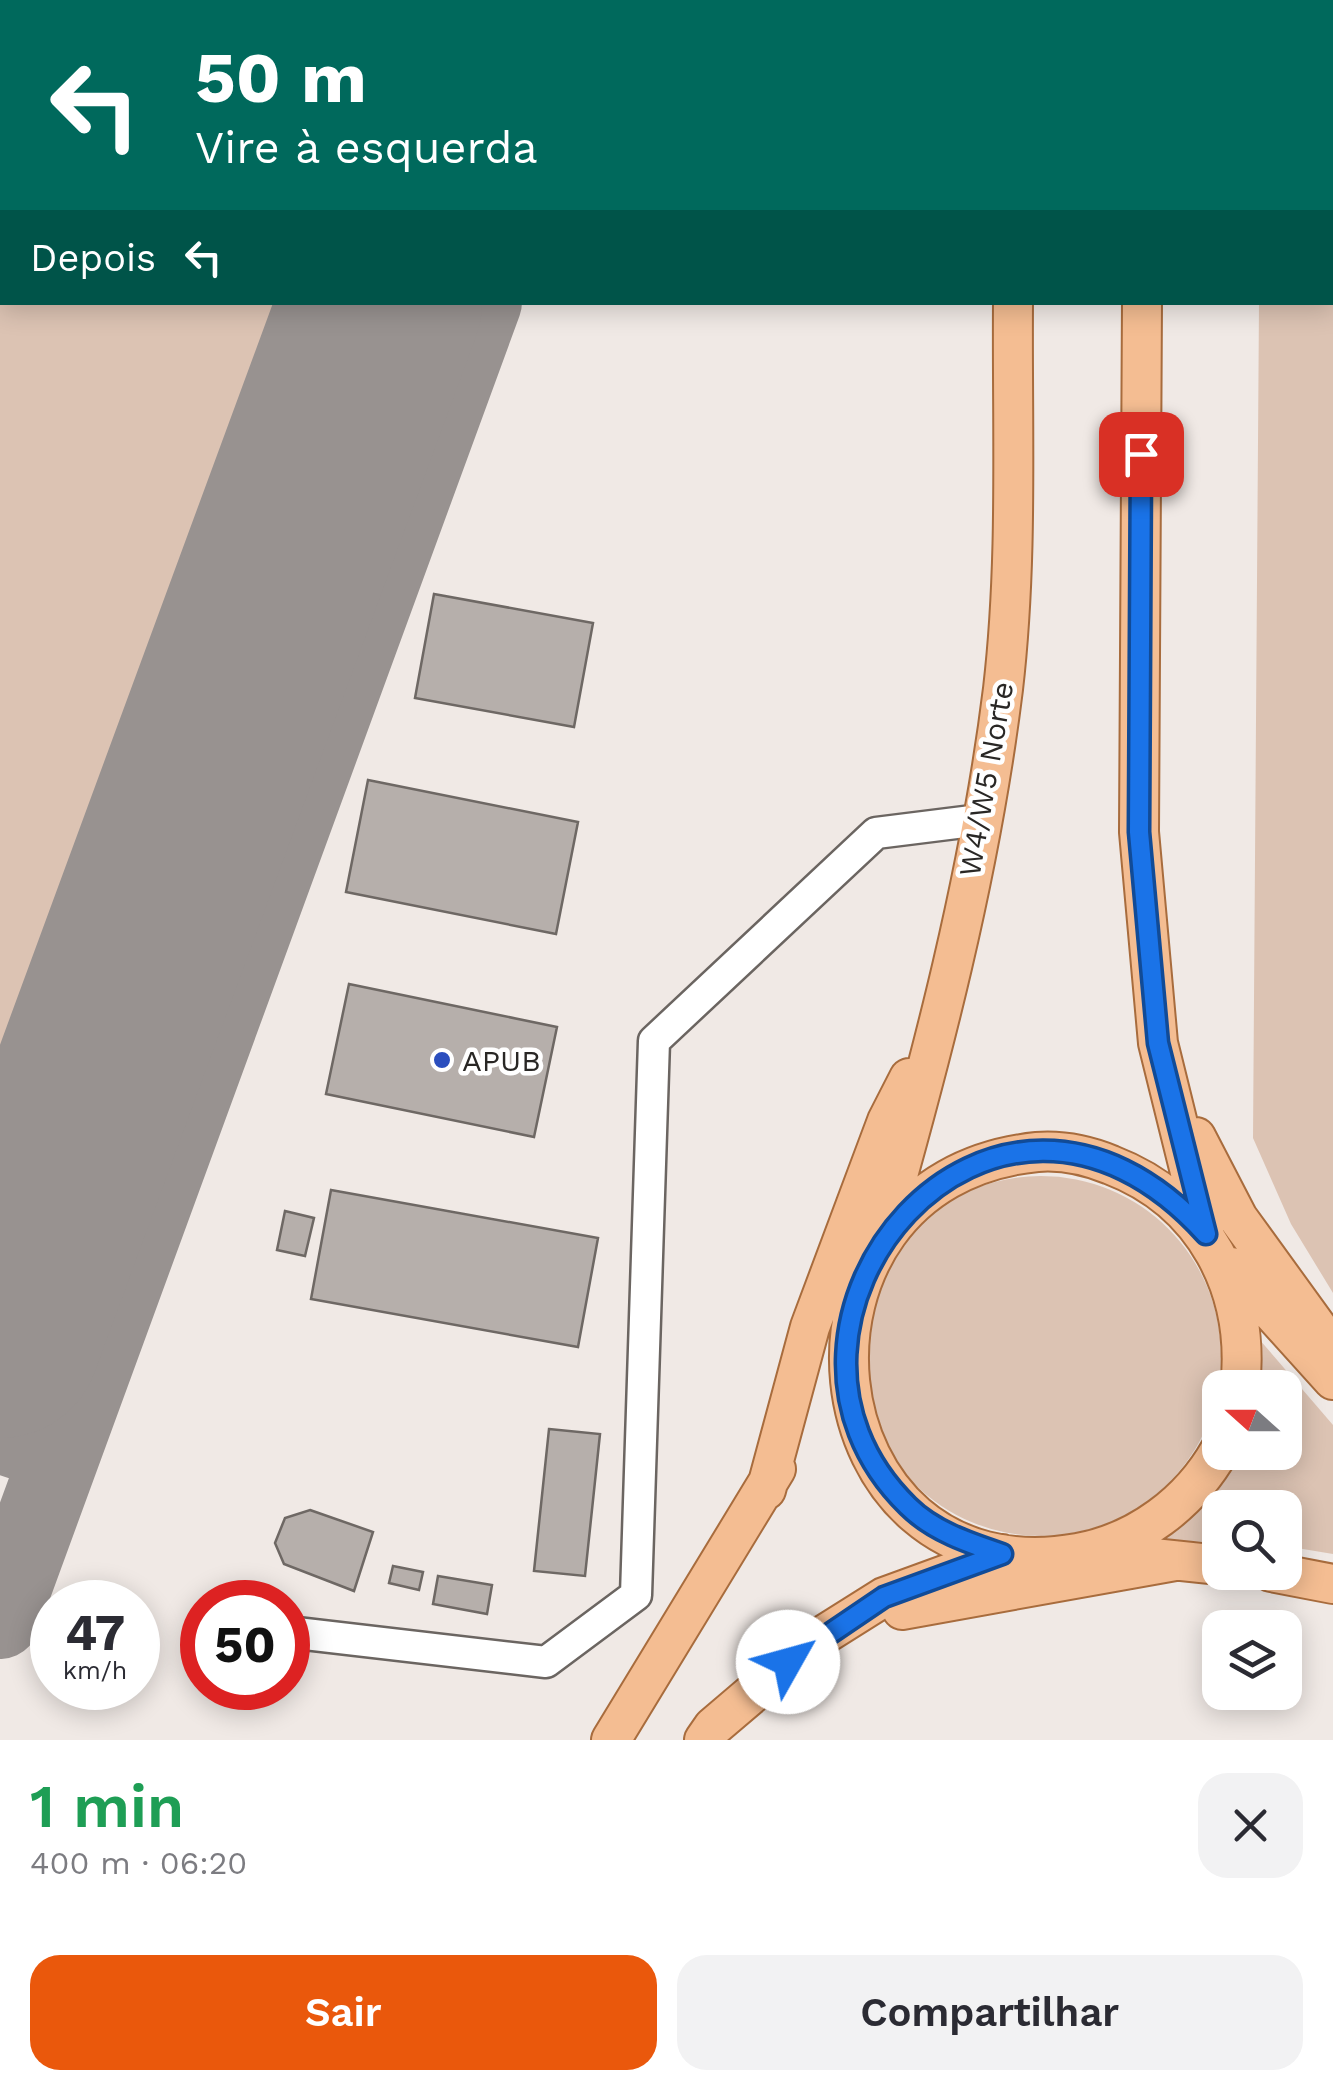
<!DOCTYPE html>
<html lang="pt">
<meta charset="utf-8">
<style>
:root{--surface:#fff;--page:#f2f2f3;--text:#2b2b33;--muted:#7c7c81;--accent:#ea580c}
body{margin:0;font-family:"Work Sans",sans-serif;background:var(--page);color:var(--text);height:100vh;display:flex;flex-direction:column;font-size:38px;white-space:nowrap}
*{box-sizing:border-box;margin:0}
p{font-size:32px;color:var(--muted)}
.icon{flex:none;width:55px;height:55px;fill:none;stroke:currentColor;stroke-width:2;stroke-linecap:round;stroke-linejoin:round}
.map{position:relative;height:1740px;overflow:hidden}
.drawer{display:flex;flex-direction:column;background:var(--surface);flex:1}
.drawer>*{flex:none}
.banner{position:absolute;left:0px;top:0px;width:1335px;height:305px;box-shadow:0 5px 25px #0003;background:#00695c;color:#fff;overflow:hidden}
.needle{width:65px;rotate:291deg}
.buttons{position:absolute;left:1202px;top:1370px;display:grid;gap:20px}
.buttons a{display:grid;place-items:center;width:100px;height:100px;border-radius:20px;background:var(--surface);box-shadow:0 5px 25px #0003;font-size:50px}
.speed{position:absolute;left:30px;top:1580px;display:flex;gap:20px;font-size:50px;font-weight:700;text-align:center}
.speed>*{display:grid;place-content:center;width:130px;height:130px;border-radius:50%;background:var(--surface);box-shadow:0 5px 25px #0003;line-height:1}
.speed small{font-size:25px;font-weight:400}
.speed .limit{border:15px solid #d22;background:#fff;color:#111}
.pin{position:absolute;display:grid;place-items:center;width:85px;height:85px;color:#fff;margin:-42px;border-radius:20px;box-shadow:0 5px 15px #0006}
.me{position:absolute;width:110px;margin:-55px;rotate:52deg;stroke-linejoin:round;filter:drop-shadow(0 0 8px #0008)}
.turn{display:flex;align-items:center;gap:35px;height:210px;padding:0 30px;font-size:45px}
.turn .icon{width:130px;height:130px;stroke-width:2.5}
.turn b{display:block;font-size:70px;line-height:85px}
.then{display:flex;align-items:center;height:95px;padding:0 30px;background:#0003;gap:20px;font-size:38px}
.round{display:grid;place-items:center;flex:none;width:105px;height:105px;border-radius:30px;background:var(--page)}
.summary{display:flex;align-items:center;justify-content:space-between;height:170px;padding:0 30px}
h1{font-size:60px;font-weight:600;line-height:75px;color:#1e9e55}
.primary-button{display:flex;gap:20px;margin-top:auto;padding:20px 30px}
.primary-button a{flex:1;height:115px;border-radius:30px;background:var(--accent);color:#fff;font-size:40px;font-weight:600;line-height:115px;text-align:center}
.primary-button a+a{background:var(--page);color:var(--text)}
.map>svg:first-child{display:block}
.green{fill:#dcc3b3}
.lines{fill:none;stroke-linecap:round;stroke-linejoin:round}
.taxiway{stroke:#989290;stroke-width:80}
.runway{stroke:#989290;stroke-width:202}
.building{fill:#b6afab;stroke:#6e6864;stroke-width:2.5}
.minor-casing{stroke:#6b6561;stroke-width:35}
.major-casing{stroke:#a86c3d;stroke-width:42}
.minor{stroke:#fff;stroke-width:30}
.major{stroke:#f4bd92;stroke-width:38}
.route-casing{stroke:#114b97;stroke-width:25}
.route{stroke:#1a73e8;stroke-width:18}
.poi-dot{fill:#2b4ebe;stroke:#fff;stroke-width:4}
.labels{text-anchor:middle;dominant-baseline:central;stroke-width:9;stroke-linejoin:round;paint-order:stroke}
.street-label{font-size:30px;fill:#292725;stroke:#fff}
.poi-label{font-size:30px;fill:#292725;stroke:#fff;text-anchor:start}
</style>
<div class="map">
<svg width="1333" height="1740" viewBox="0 0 1333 1740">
<rect width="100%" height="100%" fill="#f0e9e5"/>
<!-- green -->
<path class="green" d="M0 0H384L2 2V302L276 303 0 1075Z
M1261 0H1333V1293L1291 1224 1253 1138 1259 303 1332 302V2Z
M861 1356a180 180 0 1 1 360 0a180 180 0 1 1-360 0Z
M1259 1339 1333 1425V1554L1285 1546V1508H1220V1542L1156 1541C1196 1517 1219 1493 1241 1453L1285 1452V1388L1261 1387Z"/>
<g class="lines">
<!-- taxiway -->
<path class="taxiway" d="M322 463 359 447 401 472 411 496
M122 1006C168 989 186 986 215 1031
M7 1318 122 1284
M0 1433 30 1443 56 1464
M0 1619 482 302"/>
<!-- runway -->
<path class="runway" d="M491 2 492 0
M0 1337 381 302"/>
</g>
<!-- building -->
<path class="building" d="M434 594 593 623 574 727 415 698Z
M368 780 578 822 556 934 346 892Z
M349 984 557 1027 534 1137 326 1094Z
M331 1190 598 1238 578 1347 311 1299Z
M285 1211 314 1218 305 1256 277 1250Z
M549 1429 600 1434 585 1576 534 1571Z
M310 1510 373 1532 354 1591 284 1564 275 1543 285 1518Z
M393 1566 423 1572 419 1590 389 1583Z
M438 1576 492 1585 487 1614 433 1604Z"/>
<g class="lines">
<defs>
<path id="minor" d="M288 1632 546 1662 636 1595 654 1041 876 833 980 820"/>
<path id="major" d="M1014 2V0
M1144 2V0
M1142 302 1139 832 1158 1043 1204 1229
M1196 1137 1238 1218 1333 1349
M881 1236C932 1056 980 875 1003 689 1018 561 1012 431 1013 302
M1231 1267 1333 1380
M1220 1450C1190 1503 1138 1542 1078 1553 802 1602 760 1180 1037 1152 1062 1150 1089 1156 1111 1165 1205 1201 1251 1290 1240 1388
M766 1490 810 1327 887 1121 909 1078
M1153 1558 1220 1565
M1271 1572 1333 1584
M902 1610 1175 1561
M611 1740 776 1469
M704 1740 713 1727 814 1641 884 1597 1002 1554"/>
</defs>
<!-- minor casing -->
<use href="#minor" class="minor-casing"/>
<!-- major casing -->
<use href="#major" class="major-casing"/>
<!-- minor -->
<use href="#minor" class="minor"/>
<!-- major -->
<use href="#major" class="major"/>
</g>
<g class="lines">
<defs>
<path id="route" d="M788 1662 884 1597 1002 1554C969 1543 933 1531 908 1506 723 1326 991 996 1206 1234L1158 1043 1139 832 1141 454"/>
</defs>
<!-- route casing -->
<use href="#route" class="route-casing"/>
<!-- route -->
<use href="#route" class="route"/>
</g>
<!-- markers -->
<circle class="poi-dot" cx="442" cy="1060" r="10"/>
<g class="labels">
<!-- street labels -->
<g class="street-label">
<text transform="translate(986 779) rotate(-80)">W4/W5 Norte</text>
</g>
<!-- poi labels -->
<g class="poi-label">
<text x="462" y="1060">APUB</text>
</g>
</g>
</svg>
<div class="buttons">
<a><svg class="needle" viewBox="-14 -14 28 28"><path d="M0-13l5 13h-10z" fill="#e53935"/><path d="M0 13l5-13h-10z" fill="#7c7c81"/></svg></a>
<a><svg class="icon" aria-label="search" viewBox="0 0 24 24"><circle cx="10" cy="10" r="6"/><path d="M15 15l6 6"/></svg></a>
<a><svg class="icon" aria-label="layers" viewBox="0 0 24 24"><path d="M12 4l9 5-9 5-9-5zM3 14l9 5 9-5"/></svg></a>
</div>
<div class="speed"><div>47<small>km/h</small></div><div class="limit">50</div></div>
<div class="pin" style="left:1141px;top:454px;background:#d93025"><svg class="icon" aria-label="arrive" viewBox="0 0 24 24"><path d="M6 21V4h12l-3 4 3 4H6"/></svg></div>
<svg class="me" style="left:788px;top:1662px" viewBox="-20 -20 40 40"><circle r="19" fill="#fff"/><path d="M0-13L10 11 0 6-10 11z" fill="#1a73e8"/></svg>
<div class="banner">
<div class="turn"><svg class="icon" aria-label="left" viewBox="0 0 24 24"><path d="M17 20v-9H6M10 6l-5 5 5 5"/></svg><div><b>50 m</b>Vire à esquerda</div></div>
<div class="then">Depois<svg class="icon" aria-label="left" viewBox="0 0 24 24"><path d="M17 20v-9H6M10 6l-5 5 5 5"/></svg></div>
</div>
</div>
<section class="drawer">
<div class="summary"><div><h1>1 min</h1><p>400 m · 06:20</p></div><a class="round"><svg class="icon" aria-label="close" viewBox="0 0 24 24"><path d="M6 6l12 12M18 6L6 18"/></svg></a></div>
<div class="primary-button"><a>Sair</a><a>Compartilhar</a></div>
</section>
